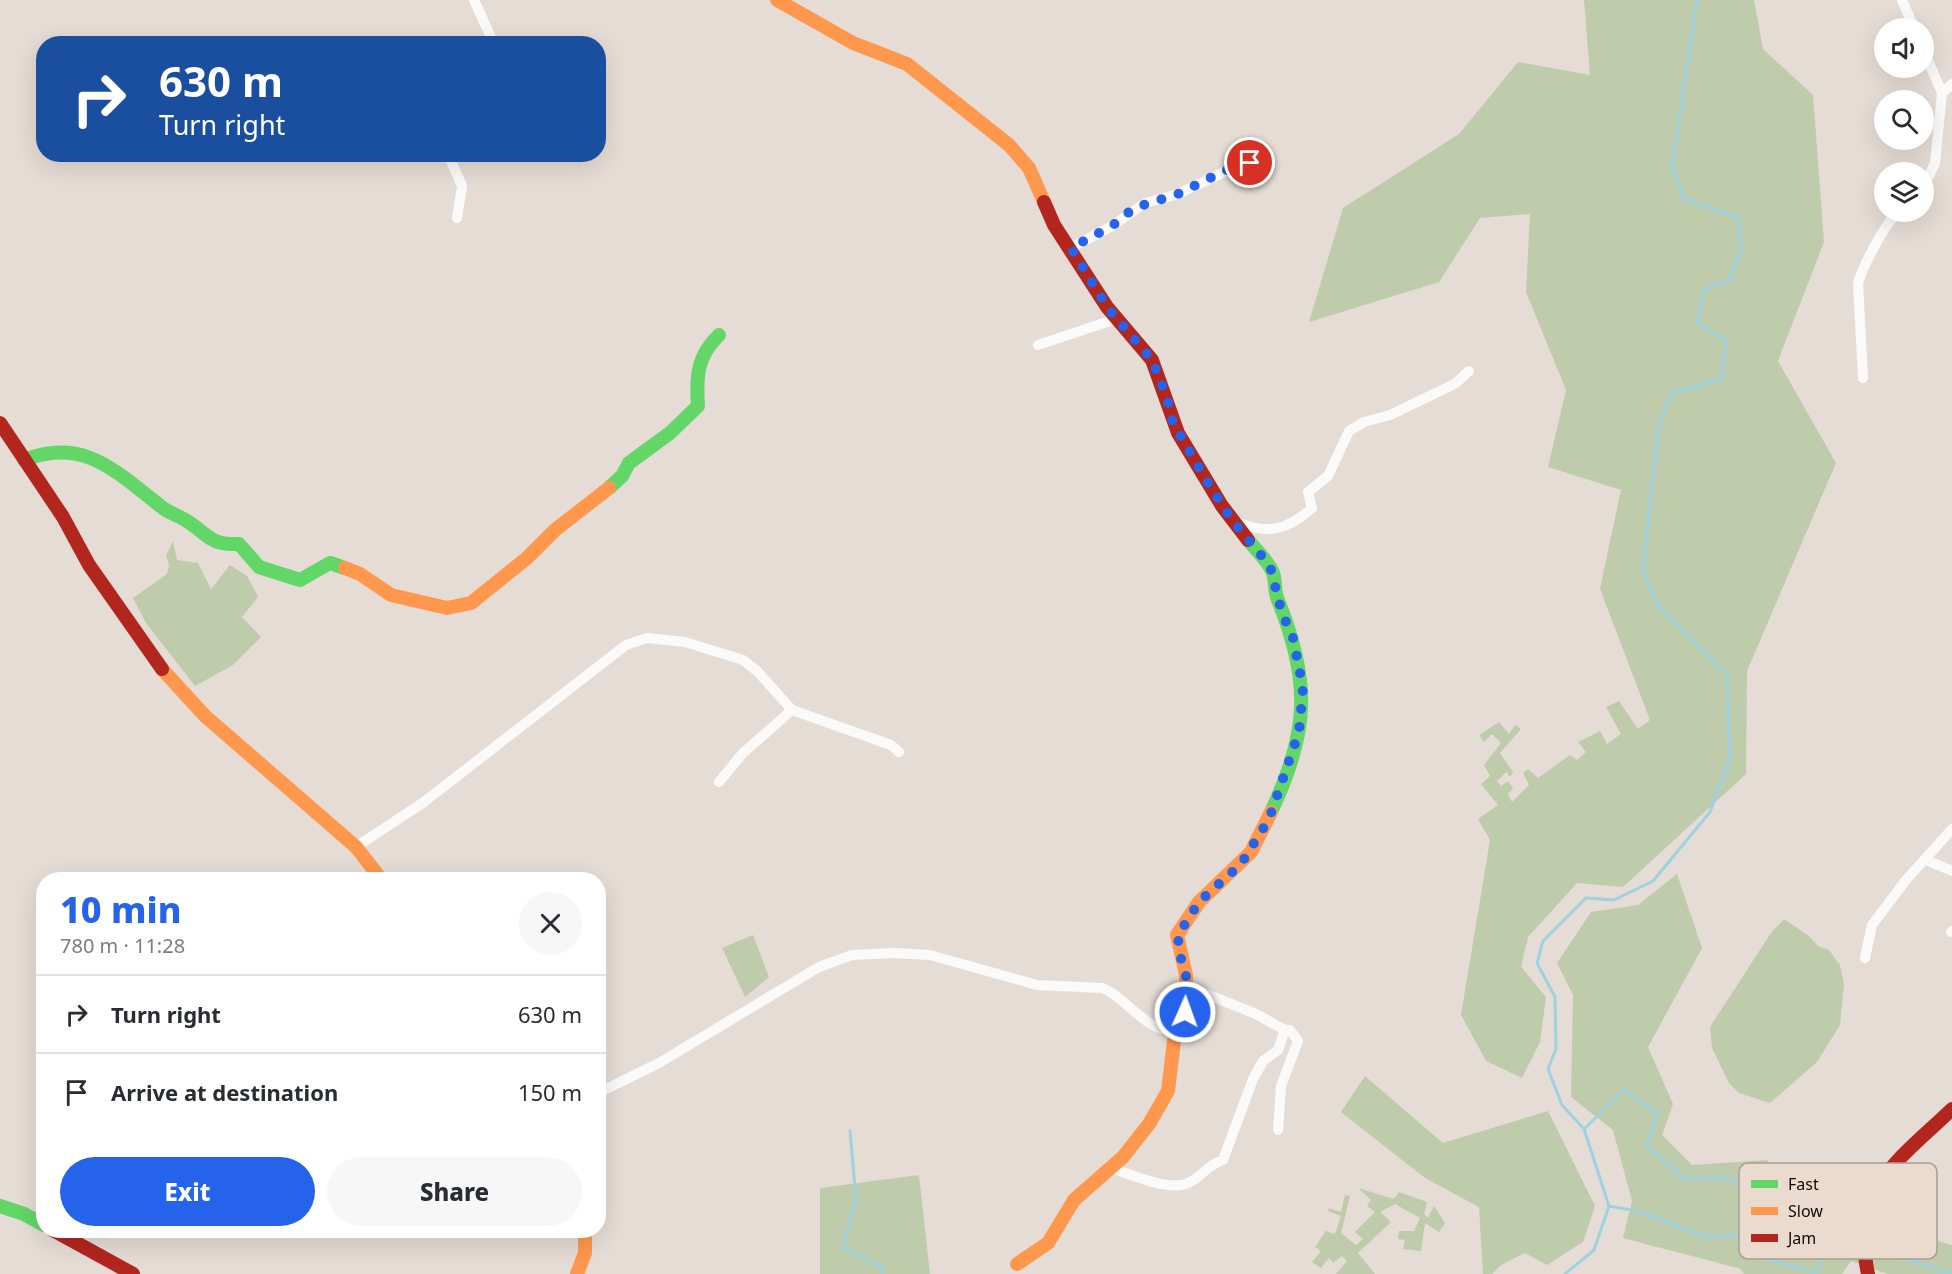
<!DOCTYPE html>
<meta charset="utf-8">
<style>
:root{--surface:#fff;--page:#f7f7f7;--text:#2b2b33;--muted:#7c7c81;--line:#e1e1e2;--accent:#2563eb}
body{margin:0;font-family:"Noto Sans",sans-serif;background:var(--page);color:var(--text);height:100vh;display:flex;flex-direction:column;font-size:22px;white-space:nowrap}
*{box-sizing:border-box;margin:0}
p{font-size:20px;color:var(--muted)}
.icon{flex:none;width:33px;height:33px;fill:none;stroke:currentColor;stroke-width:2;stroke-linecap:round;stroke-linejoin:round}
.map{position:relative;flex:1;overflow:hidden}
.side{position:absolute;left:36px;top:872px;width:570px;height:366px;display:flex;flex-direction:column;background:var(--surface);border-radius:24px;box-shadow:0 6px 24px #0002}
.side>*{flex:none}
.banner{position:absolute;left:36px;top:36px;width:570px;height:126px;border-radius:24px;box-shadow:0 6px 24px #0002;background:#1a4fa0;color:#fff;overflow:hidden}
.fabs{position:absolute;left:1874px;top:18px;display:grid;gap:12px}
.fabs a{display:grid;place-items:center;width:60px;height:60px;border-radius:50%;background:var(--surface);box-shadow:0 6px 24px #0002;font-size:30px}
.pin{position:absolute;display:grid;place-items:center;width:51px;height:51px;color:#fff;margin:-26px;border:3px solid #fff;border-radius:50%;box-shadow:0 2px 6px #0007}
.me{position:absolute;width:66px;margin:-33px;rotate:2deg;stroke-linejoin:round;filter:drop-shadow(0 0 4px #0008)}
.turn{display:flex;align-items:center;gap:21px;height:126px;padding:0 24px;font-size:27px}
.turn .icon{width:78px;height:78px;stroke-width:2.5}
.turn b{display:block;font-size:42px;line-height:51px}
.round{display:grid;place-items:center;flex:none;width:63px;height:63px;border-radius:32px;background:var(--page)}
.summary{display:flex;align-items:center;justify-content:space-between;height:102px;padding:0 24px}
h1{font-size:36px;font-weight:800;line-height:45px;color:var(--accent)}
.cta{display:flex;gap:12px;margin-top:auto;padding:12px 24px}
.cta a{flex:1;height:69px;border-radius:36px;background:var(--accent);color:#fff;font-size:24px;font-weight:800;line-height:69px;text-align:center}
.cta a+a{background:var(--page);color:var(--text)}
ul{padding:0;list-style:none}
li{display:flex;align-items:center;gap:18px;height:78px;padding:0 24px;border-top:2px solid var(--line)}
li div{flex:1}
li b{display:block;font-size:22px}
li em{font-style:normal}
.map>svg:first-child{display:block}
.green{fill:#beccab}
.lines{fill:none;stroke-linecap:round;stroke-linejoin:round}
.stream{stroke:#9ed2e0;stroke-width:3}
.street{stroke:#fbfaf9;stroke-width:10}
.fast{stroke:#63d668;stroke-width:14}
.slow{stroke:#ff974d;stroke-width:14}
.jam{stroke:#b3261e;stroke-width:14}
.route{stroke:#2563eb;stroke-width:10;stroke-dasharray:0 18}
.key{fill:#ebdbcf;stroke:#a99d93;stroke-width:1.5}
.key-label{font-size:16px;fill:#100b07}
</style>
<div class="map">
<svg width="1952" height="1274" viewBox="0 0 1952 1274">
<rect width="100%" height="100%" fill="#e5dcd5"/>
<!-- green -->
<path class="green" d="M1584 0H1754L1763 49 1813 95 1824 242 1778 361 1836 463 1747 671 1746 774 1623 887 1577 883 1528 937 1521 967 1546 997 1540 1042 1522 1078 1486 1061 1461 1015 1490 840 1478 819 1498 805 1481 784 1490 776 1484 765 1501 743 1492 734 1484 742 1479 735 1499 722 1509 734 1515 725 1521 729 1500 753 1513 772 1510 777 1506 772 1497 781 1501 786 1508 781 1513 788 1508 794 1512 802 1529 785 1523 773 1528 769 1538 778 1570 755 1577 760 1586 752 1578 742 1600 731 1607 744 1621 734 1606 707 1619 701 1638 729 1650 720 1600 589 1621 490 1548 467 1566 390 1526 292 1530 214 1480 218 1439 282 1309 322 1343 208 1459 134 1518 62 1590 75Z
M173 541 177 560 198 563 211 589 230 565 247 576 258 597 242 617 261 637 233 665 195 686 146 623 133 598 167 574 169 565 166 555Z
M1677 874 1702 948 1648 1047 1673 1104 1662 1135 1692 1165 1768 1160 1756 1191 1819 1226 1884 1225 1952 1245V1274H1888L1851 1261 1842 1274H1744L1741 1269 1623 1238 1632 1201 1613 1130 1571 1097 1573 995 1557 963 1591 912 1638 905Z
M1784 919 1809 936 1818 946 1829 950 1840 965 1844 984 1840 1025 1817 1062 1770 1103 1739 1093 1729 1083 1712 1048 1710 1027 1771 933Z
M753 935 769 977 745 997 722 948Z
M1365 1076 1443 1143 1548 1111 1595 1206 1583 1242 1547 1265 1525 1253 1501 1265 1492 1274H1483L1479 1207 1425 1178 1341 1112Z
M919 1175 930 1274H820V1188Z
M1358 1188 1394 1199 1399 1192 1427 1202 1424 1214 1428 1218 1434 1206 1445 1223 1439 1232 1425 1223 1421 1251 1403 1249 1405 1240 1398 1239 1399 1231H1414L1420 1218 1395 1204 1380 1212 1391 1222 1358 1253 1375 1274H1336L1347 1261 1342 1256 1333 1263 1329 1258 1321 1268 1312 1262 1321 1251 1315 1247 1326 1231 1335 1234 1341 1216 1328 1211 1329 1208 1341 1212 1345 1195 1350 1196 1341 1233 1356 1245 1363 1239 1355 1232 1375 1212 1367 1206 1371 1200Z"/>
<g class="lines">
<!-- stream -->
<path class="stream" d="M1584 1129 1624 1090 1657 1113 1647 1146 1685 1179 1730 1178 1786 1221 1859 1244
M850 1131 856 1199 843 1248 882 1267 881 1274
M1609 1206 1637 1211 1707 1237 1752 1234 1768 1260 1817 1272 1829 1235
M1868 1247 1952 1274
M1565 1274 1594 1250 1609 1206 1584 1129 1562 1105 1548 1069 1556 1049 1555 997 1537 963 1543 941 1586 898 1614 900 1653 881 1710 812 1730 759 1727 674 1658 606 1643 570 1658 429 1671 393 1721 379 1726 341 1697 322 1704 290 1730 280 1741 248 1738 217 1684 199 1672 166 1697 0"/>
<!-- street -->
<path class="street" d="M474 0 494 44
M1902 0 1914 28
M1923 49 1942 93 1935 163 1923 188
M1942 93 1952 84
M448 154 462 186 457 218
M1071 248 1112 226 1145 203 1178 194 1237 166 1262 162
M1038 345 1116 319
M1863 378 1858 283C1864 263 1884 227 1897 212
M1235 521C1266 535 1287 531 1312 508L1308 492 1328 476 1349 431 1364 422 1390 415 1442 390 1456 383 1469 371
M719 782 743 753 792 710
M356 847 424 802 626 645 647 638 685 642 743 660 757 671 792 710 891 745 899 752
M1926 860 1952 871
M1951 932 1952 931
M1865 958 1872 925 1906 880 1952 829
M1186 986 1256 1014 1285 1030
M598 1093 659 1063 819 967 852 955 894 953 930 955 1037 985 1102 988C1128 997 1149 1039 1180 1028
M1110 1167C1128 1174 1171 1192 1188 1183 1202 1177 1208 1164 1223 1160L1253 1079 1263 1061 1278 1050 1285 1030H1290L1298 1041 1281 1086 1278 1130"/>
<!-- fast -->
<path class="fast" d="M24 460C85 436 117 473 163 508 170 513 179 516 187 521 209 535 209 545 239 544L259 567 300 580 330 563 345 568
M609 488 622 476 629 463 670 433 698 406C696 376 697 356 719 335
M1248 540C1256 550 1269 562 1273 573 1276 582 1274 592 1278 600 1311 682 1309 732 1271 812
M0 1206 24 1214 44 1225"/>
<!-- slow -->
<path class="slow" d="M777 0 853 43 907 64 1009 145 1029 168 1044 202
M345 568 360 574 391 595 447 608 471 603 527 558 555 530 609 488
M162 669 205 716 356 847 381 879
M1017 1264 1048 1243 1074 1200 1123 1157 1149 1124 1168 1091 1175 1033 1186 1025V975L1177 935 1199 902 1251 852 1271 812
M577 1274 585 1253V1230"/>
<!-- jam -->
<path class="jam" d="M1044 202 1054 225 1107 307 1152 360 1178 433 1222 506 1248 540
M0 423 63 517 89 565 162 669
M53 1230 133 1274
M1868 1274C1850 1188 1898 1161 1952 1109"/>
</g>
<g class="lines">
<!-- route -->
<path class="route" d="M1185 1012 1186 975 1179 952 1178 935 1199 902 1241 864 1269 819 1299 732 1303 688 1293 638 1282 613 1270 566 1232 520 1208 483 1173 423 1167 398 1152 360 1107 307 1071 248 1112 226 1134 208 1178 194 1224 171 1250 163"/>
</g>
<!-- legend -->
<rect x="1739" y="1163" width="198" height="96" rx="9" class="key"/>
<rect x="1751" y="1180" width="27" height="8" fill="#63d668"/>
<rect x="1751" y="1207" width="27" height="8" fill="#ff974d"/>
<rect x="1751" y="1234" width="27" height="8" fill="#b3261e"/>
<g class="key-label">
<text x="1788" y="1190">Fast</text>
<text x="1788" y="1217">Slow</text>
<text x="1788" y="1244">Jam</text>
</g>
</svg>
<div class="fabs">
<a><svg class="icon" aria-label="sound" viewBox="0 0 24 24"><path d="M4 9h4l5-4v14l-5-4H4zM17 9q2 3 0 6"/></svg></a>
<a><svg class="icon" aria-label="search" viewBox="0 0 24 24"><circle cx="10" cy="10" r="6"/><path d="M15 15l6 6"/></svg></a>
<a><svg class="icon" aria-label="layers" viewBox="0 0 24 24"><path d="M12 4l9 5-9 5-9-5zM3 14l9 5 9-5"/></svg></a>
</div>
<div class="pin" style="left:1250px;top:163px;background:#d93025"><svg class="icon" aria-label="arrive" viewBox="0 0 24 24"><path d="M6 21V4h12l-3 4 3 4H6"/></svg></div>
<svg class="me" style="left:1185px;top:1012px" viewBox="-20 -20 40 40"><circle r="17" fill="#2563eb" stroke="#fff" stroke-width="3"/><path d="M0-11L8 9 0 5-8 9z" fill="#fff"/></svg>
<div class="banner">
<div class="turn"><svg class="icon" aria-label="right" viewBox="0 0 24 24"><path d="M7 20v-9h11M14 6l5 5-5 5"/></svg><div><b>630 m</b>Turn right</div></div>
</div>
<section class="side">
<div class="summary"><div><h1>10 min</h1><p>780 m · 11:28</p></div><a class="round"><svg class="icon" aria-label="close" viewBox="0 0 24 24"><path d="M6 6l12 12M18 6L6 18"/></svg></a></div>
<ul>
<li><svg class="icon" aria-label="right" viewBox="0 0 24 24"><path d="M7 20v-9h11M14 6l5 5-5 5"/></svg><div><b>Turn right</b></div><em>630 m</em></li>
<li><svg class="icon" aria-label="arrive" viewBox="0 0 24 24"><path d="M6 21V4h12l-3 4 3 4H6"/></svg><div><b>Arrive at destination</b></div><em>150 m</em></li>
</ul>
<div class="cta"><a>Exit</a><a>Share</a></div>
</section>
</div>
